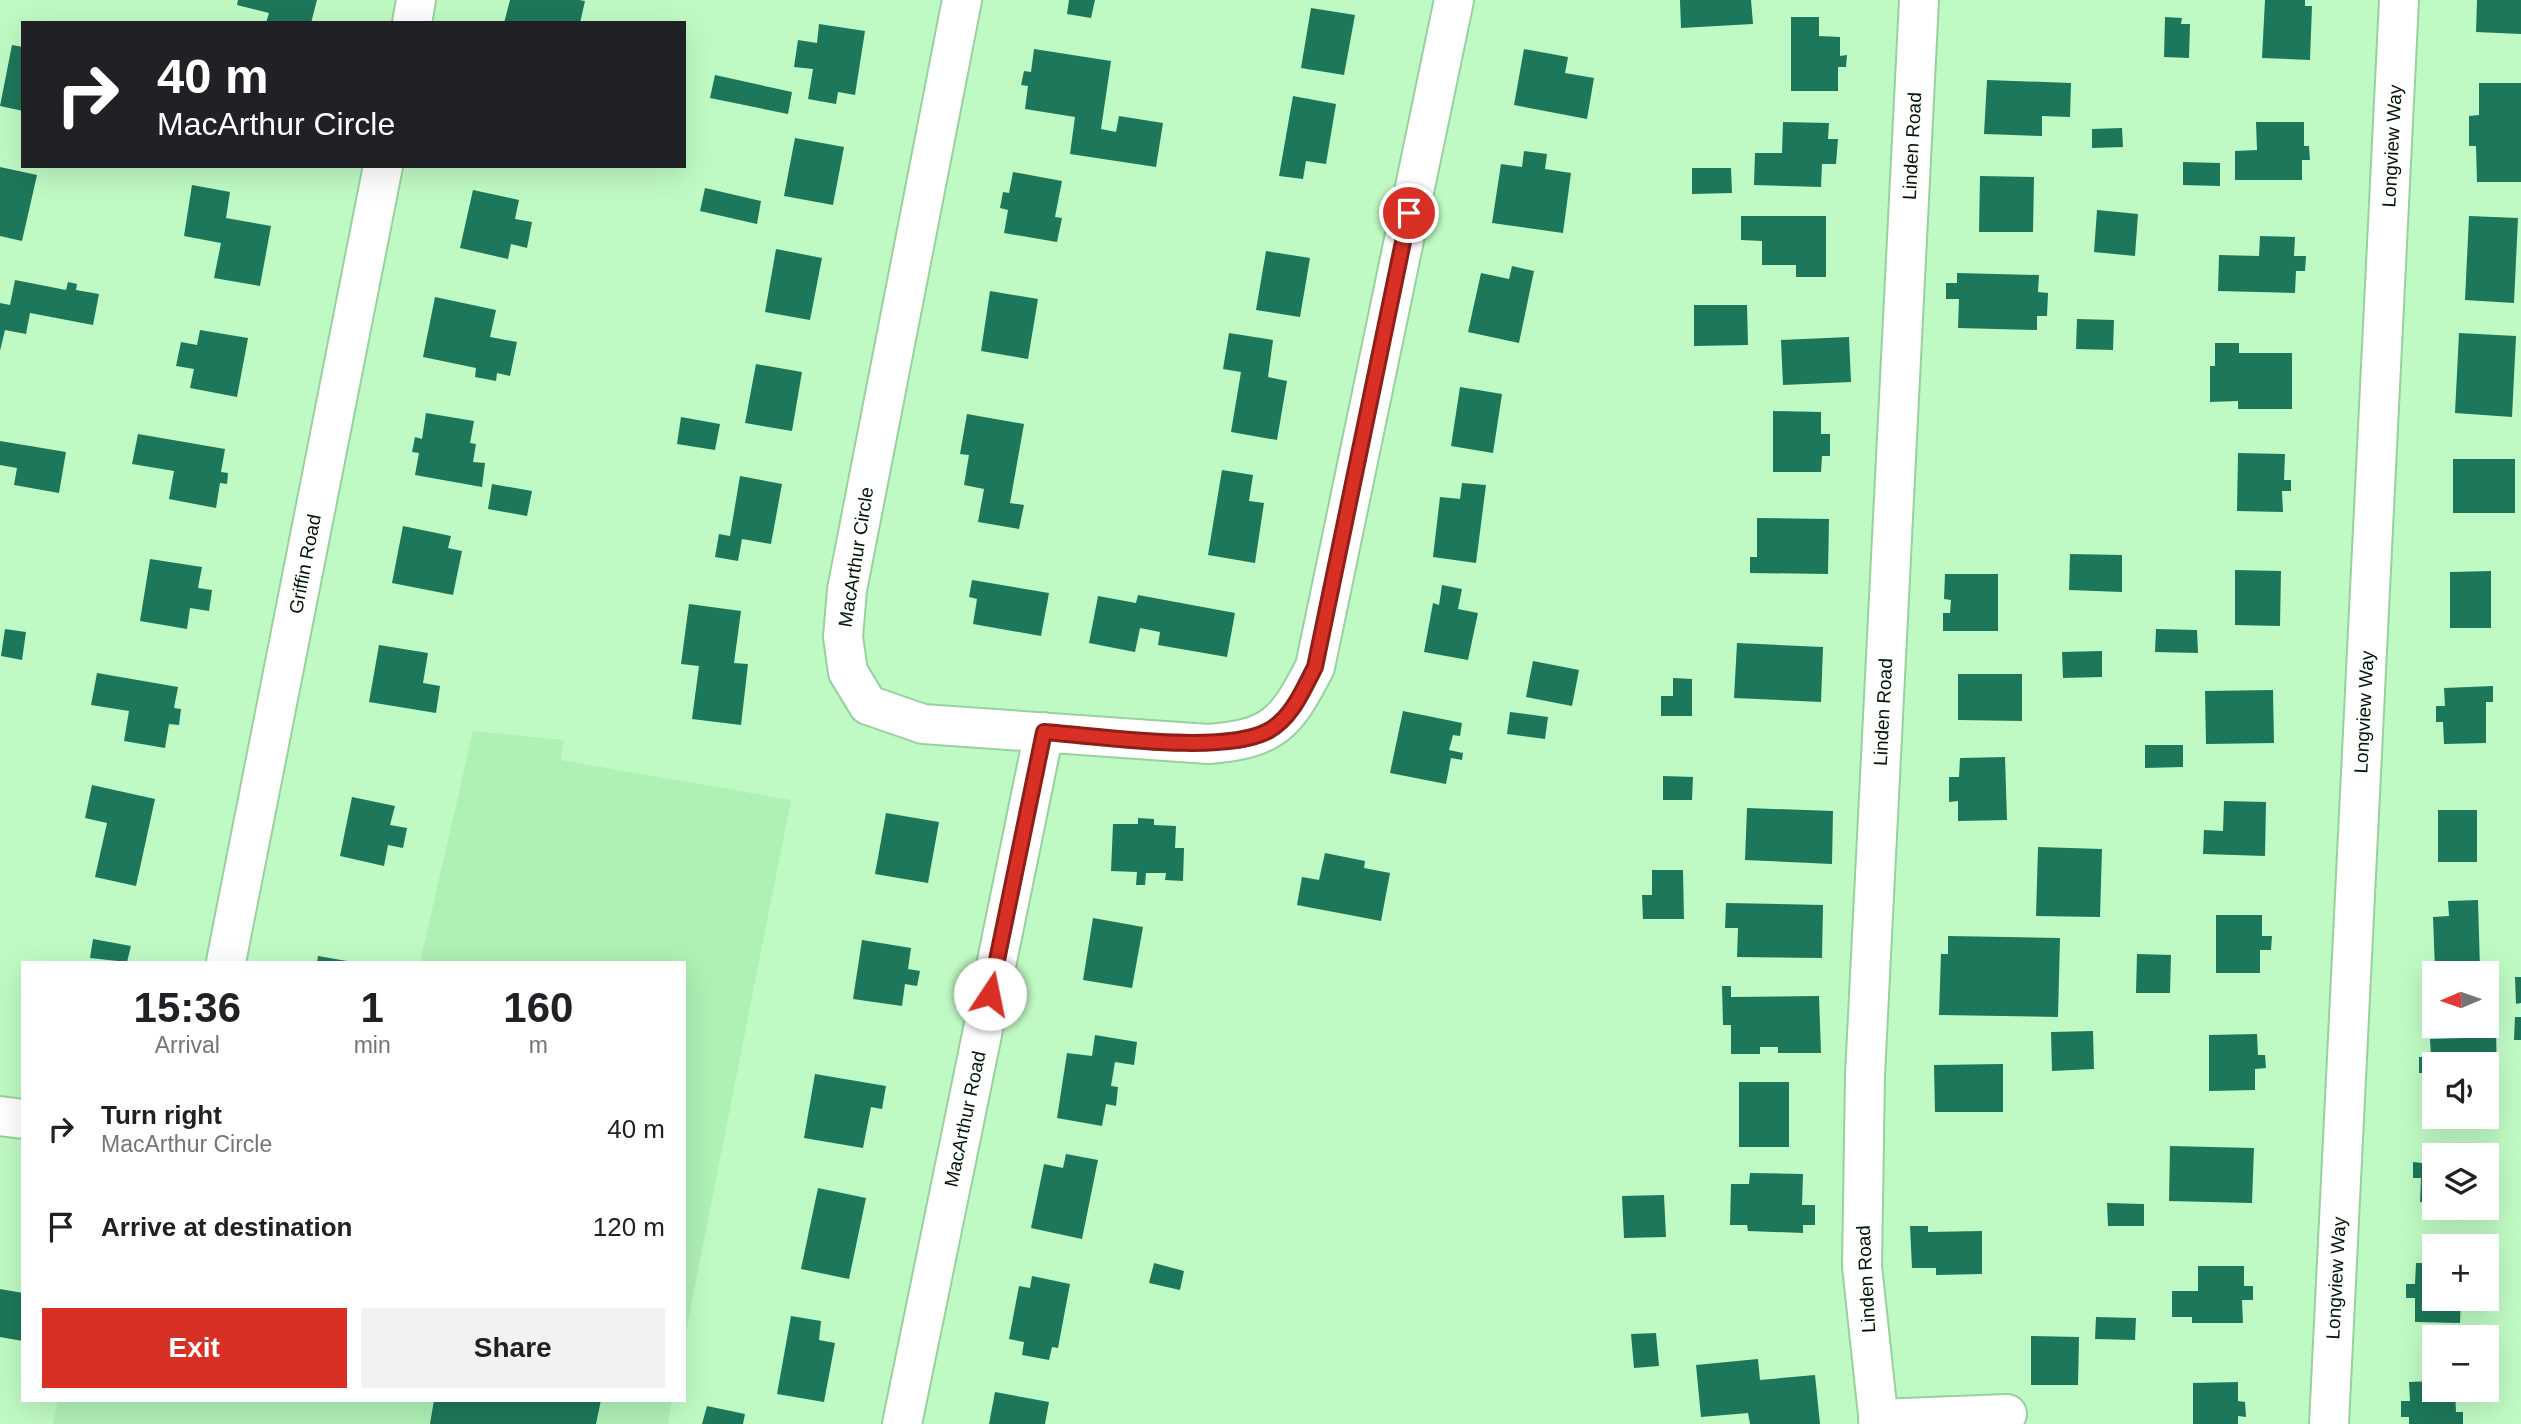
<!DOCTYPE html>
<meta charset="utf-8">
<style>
:root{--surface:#fff;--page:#f2f2f2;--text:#202124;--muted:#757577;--accent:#d93025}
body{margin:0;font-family:Helvetica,sans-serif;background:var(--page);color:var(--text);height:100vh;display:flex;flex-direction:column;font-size:26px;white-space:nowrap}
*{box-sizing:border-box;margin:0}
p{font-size:23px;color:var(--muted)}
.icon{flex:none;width:38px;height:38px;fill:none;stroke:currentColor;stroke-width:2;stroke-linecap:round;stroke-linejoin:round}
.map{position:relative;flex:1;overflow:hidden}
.details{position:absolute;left:21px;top:961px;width:665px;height:441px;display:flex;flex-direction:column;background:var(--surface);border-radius:0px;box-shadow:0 7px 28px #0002}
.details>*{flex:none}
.hud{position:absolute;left:21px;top:21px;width:665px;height:147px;border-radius:0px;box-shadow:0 7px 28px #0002;background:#202124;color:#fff;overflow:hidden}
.needle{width:46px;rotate:268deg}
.controls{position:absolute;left:2422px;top:961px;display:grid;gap:14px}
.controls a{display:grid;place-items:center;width:77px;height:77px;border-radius:0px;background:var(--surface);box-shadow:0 7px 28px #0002;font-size:35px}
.pin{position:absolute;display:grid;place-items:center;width:60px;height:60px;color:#fff;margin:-30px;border:4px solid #fff;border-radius:50%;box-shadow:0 2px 7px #0007}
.me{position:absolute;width:77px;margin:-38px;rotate:11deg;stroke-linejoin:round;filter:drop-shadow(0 0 5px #0008)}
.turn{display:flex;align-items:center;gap:24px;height:147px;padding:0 21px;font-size:32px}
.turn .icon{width:91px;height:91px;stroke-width:2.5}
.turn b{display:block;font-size:49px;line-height:60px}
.eta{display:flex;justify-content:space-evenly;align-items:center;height:119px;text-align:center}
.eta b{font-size:42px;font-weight:700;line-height:49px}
.button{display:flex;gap:14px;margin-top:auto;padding:14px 21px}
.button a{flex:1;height:80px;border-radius:0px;background:var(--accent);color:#fff;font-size:28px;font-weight:700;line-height:80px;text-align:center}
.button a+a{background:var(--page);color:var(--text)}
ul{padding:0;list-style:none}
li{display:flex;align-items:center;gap:21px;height:98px;padding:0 21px}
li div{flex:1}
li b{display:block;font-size:26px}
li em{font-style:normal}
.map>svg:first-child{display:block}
.built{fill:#aff0b5}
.building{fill:#1d775a}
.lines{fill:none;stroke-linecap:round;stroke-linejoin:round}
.minor-casing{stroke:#98d19d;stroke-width:42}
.minor{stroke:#fff;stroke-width:38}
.route-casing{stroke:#8d1f18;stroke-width:18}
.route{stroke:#d93025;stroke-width:12}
.labels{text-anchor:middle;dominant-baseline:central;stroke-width:7;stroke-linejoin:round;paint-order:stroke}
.street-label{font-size:19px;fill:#021705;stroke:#fff}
</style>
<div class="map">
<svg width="2521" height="1424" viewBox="0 0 2521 1424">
<rect width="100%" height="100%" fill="#bffac4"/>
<!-- built -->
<path class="built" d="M473 731 564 740 561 760 791 800 684 1341V962H420Z
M58 1400H672L668 1424H53Z"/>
<!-- building -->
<path class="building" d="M238 0H317L311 23H266L269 13 237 5Z
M510 0H579L585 1 580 23H504Z
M1069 0H1095L1091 18 1067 14Z
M1680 0H1751L1753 24 1681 28Z
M2265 0H2305V6H2312L2310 60 2262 58Z
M2477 0H2521V34L2476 32Z
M1311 8 1355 15 1344 75 1301 68Z
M1791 17H1819V36L1840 37V56L1847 55 1846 67H1838V91H1791Z
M2165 17 2182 18 2181 24H2190L2189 58 2164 57Z
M819 24 865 31 855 95 838 92 836 104 808 99 813 69 794 67 798 40 817 43Z
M12 45 23 47V111L0 106Z
M1034 49 1111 61 1101 129 1116 132 1119 116 1163 123 1156 167 1070 154 1075 117 1025 109 1028 86 1021 85 1024 71 1031 72Z
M1524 49 1568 57 1565 73 1594 78 1587 119 1514 105Z
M715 75 792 92 788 114 710 98Z
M1987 80 2071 83 2070 117 2042 116V136L1984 134Z
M2479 83H2521V182H2477L2476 146H2469V116L2479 115Z
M1293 96 1336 104 1326 164 1306 161 1303 179 1279 176Z
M1783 122 1829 123 1828 139H1838L1836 164H1822L1821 187 1754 185 1755 153H1782Z
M2256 122H2304V146H2309L2310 160H2302V180H2235V151L2257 150Z
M2122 128 2123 147 2092 148V129Z
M795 138 844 147 833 205 784 196Z
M1524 151 1547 154 1545 169 1571 173 1563 233 1492 223 1501 164 1522 167Z
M2183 162 2220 163V186L2183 185Z
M0 167 37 175 22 241 0 236Z
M1692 168H1731L1732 193 1692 194Z
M1013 172 1062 181 1055 217 1062 218 1057 242 1004 233 1008 210 1000 208 1003 192 1009 193Z
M1980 176 2034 177 2033 232H1979Z
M192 185 230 192 226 218 271 226 260 286 214 278 221 243 184 236Z
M705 188 761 201 757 224 700 211Z
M473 190 519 200 515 219 532 222 527 248 511 244 508 259 460 248Z
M2097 210 2138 214 2135 256 2094 252Z
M1741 216H1826V277H1796V265H1762V241L1741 240Z
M2469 216 2518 218 2514 303 2465 300Z
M2260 236 2295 237 2294 256H2306L2305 271H2296L2295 293 2218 291 2219 255 2259 256Z
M776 249 822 258 810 320 765 312Z
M1266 251 1310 258 1300 317 1256 310Z
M1512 266 1534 271 1519 343 1468 332 1481 273 1509 279Z
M1957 273 2039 275 2038 292 2048 293 2047 316H2037V330L1958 328 1959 299H1946V283H1957Z
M15 280 66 290 68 282 77 284 76 290 99 294 93 325 30 313 26 334 5 330 0 351V303L10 305Z
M990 291 1038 299 1028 359 981 351Z
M435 297 496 310 490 337 517 342 510 376 497 373 496 381 475 377 476 368 423 357Z
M1694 305H1747L1748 345 1694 346Z
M2077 319 2114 320 2113 350 2076 349Z
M200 330 248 338 237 397 190 388 194 369 176 366 181 342 197 345Z
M1229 333 1273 340 1268 377 1287 381 1277 440 1231 432 1241 372 1223 369Z
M2459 333 2516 336 2512 417 2455 413Z
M1849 337 1851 382 1783 385 1781 340Z
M2215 343H2239V353H2292V409H2238V401L2210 402V366H2215Z
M756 364 802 372 792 431 745 423Z
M1460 387 1502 394 1493 453 1451 446Z
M1773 411 1821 412V434H1830V456H1822L1821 472H1773Z
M426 413 474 421 470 443 476 444 473 462 485 463 482 487 415 475 419 453 412 452 415 437 422 439Z
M967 414 1024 424 1010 503 1024 505 1019 529 978 522 984 489 964 485 969 455 960 454Z
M681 417 720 424 715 450 677 444Z
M138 434 225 449 221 472 228 473 227 484 220 483 216 508 169 499 174 471 132 464Z
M0 441 66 452 59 493 14 485 17 468 0 465Z
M2238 453 2285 454 2284 480H2291V491H2282L2283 512 2237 511Z
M2453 459H2515V513H2453Z
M1222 470 1253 475 1249 501 1264 503 1255 563 1208 555Z
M740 476 782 484 771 544 742 539 738 561 715 557 719 534 730 536Z
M1462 483 1486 485 1476 563 1433 557 1440 497 1460 499Z
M492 484 532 491 527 516 488 509Z
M1757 518 1829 519 1828 574 1750 573V557H1757Z
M403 526 451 536 448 548 462 551 453 595 392 583Z
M2070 554 2122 555V592L2069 590Z
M150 559 202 567 198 588 212 590 209 611 190 608 187 629 140 621Z
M2235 570 2281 571 2280 626 2235 625Z
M2491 571V628H2450V572Z
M1945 574H1998V631H1943V613H1950L1951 600 1944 599Z
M972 580 1049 593 1041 636 973 624 977 599 969 597Z
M1442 585 1462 589 1458 609 1478 613 1468 660 1424 652 1433 603 1439 605Z
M1138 595 1235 613 1227 657 1158 645 1160 632 1140 628 1135 652 1089 643 1098 596 1136 603Z
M689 604 741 611 734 663 748 664 741 725 692 719 699 666 681 664Z
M5 629 26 632 22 660 1 656Z
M2156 629 2197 630 2198 653 2155 652Z
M1737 643 1823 647 1821 702 1734 698Z
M379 645 428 653 423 683 440 686 436 713 369 702Z
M2102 651V677L2063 678 2062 652Z
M1533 661 1579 670 1572 706 1526 697Z
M97 673 178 687 174 708 181 709 179 725 169 724 165 748 124 741 129 711 91 705Z
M1958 674H2022V721L1958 720Z
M1673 678 1692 679V716H1661V696H1673Z
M2493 686V702H2486V743L2444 744 2443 722H2436V706H2445L2444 688Z
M2273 690 2274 743 2206 744 2205 691Z
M1403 711 1462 723 1460 736 1453 735 1449 750 1463 753 1462 760 1451 758 1446 784 1390 773Z
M1510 712 1548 717 1545 739 1507 734Z
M2145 745H2183V767L2145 768Z
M2005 757 2007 820 1958 821V801L1949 802V777H1959L1960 758Z
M1663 776 1693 777 1692 800H1663Z
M92 785 155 799 136 886 95 877 107 823 85 818Z
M352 797 395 806 390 825 407 828 403 848 388 845 384 866 340 856Z
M2224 801 2266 802 2265 856 2203 854 2204 830 2223 831Z
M1747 808 1833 811 1832 864 1745 860Z
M2438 810H2477V862H2438Z
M886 813 939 822 928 883 875 874Z
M1138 818 1154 819V825L1176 826 1175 848H1184L1183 881 1165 880 1166 873H1146L1145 885H1136L1137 872 1111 871 1113 824H1138Z
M2038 847 2102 849 2100 917 2036 916Z
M1325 853 1365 861 1364 868 1390 873 1381 921 1297 905 1302 877 1319 880Z
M1652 870H1683L1684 919H1643L1642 895H1652Z
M2478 900 2480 969 2435 970 2433 917 2449 916 2448 901Z
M1726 903 1823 905 1822 958 1737 957 1738 928H1725Z
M2216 915H2262V936H2272L2271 950H2260V973H2216Z
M1093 918 1143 927 1132 988 1083 980Z
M1948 936 2060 938 2058 1017 1939 1015 1941 954H1948Z
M93 939 131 946 127 962 90 958Z
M862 940 911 948 908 969 920 971 917 986 905 984 902 1006 853 999Z
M2137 954 2171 955 2170 993H2136Z
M318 956 347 961V962H317Z
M2515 977H2521V1003L2516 1004Z
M1722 986H1731V997L1819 996 1821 1053H1778V1047H1760V1054H1731V1025H1723Z
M2515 1017H2521V1040H2514Z
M2496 1025 2497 1088H2487V1064H2434V1096H2428V1073H2419V1057H2431L2430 1039 2464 1038 2463 1026Z
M2093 1031 2094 1069 2052 1071 2051 1032Z
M2257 1034 2258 1055H2265L2266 1068 2255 1069V1090L2209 1091V1035Z
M1095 1035 1137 1042 1134 1065 1115 1062 1111 1086 1118 1087 1116 1106 1106 1104 1102 1126 1057 1118 1067 1053 1092 1056Z
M2003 1064V1112H1935L1934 1065Z
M815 1074 886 1086 882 1109 871 1107 863 1148 804 1138Z
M1739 1082H1789V1147H1739Z
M2170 1146 2254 1148 2252 1203 2169 1201Z
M2422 1148 2471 1149V1155H2434V1202H2420L2421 1178H2413V1162L2422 1163Z
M1066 1154 1098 1160 1082 1239 1031 1228 1044 1164 1063 1168Z
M1750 1173 1803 1174 1802 1205H1815V1225H1803V1233L1748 1231 1747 1225H1730L1731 1184H1749Z
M818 1188 866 1198 849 1279 801 1269Z
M1664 1195 1666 1237 1624 1238 1622 1196Z
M2107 1203 2144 1204V1226H2108Z
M2440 1208H2470L2469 1218 2440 1217Z
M1910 1226H1928V1232L1982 1231V1274L1936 1275V1268H1912Z
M1154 1263 1184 1271 1180 1290 1149 1283Z
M2416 1263H2434V1298H2461L2460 1323 2415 1322V1298H2406V1284H2415Z
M2198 1266H2244V1286H2253V1300H2242L2243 1323H2192V1317H2172V1291H2198Z
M1032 1276 1070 1284 1058 1348 1052 1347 1049 1360 1022 1355 1024 1342 1009 1339 1019 1286 1030 1288Z
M0 1289 23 1293V1341L0 1337Z
M791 1316 821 1321 819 1340 835 1343 824 1402 777 1394Z
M2096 1317 2136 1318 2135 1340 2095 1339Z
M1656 1333 1659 1366 1634 1368 1631 1334Z
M2031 1336 2079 1337 2078 1385H2031Z
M1758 1359 1760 1380 1815 1375 1820 1424H1750L1748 1413 1701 1417 1696 1365Z
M2434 1381V1390H2455L2456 1412H2463V1424H2409V1417H2401V1401H2410L2409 1382Z
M2238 1382V1401L2245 1402 2246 1417 2238 1416V1424H2193V1383Z
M995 1392 1049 1402 1045 1424H989Z
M434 1400H601L596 1424H430Z
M707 1406 745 1414 743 1424H702Z"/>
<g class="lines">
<defs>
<path id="minor" d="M962 0 847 590 843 637 848 672 868 705 923 724 1208 744C1274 739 1286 723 1315 667L1454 0
M412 23 416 0
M226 962 383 166
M0 1116 23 1119
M1878 1419 2007 1414
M902 1424 1044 732
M1879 1424 1862 1266 1865 1075 1919 0
M2329 1424 2399 0"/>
</defs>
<!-- minor casing -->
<use href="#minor" class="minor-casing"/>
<!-- minor -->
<use href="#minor" class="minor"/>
</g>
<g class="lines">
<defs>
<path id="route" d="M990 994 1044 732C1099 736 1223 755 1268 731 1292 718 1303 690 1315 667L1409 213"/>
</defs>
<!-- route casing -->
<use href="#route" class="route-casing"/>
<!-- route -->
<use href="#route" class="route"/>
</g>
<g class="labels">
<!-- street labels -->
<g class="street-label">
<text transform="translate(1912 146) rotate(-87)">Linden Road</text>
<text transform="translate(2392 146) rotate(-87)">Longview Way</text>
<text transform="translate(856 557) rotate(-81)">MacArthur Circle</text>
<text transform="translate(305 564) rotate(-79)">Griffin Road</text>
<text transform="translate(1883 712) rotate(-87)">Linden Road</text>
<text transform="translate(2364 712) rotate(-87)">Longview Way</text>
<text transform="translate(965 1119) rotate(-78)">MacArthur Road</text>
<text transform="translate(2336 1278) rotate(-87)">Longview Way</text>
<text transform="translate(1866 1279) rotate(-93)">Linden Road</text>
</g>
</g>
</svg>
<div class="controls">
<a><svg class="needle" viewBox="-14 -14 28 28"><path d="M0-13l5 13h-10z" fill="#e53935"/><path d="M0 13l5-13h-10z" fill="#757577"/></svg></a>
<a><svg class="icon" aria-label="sound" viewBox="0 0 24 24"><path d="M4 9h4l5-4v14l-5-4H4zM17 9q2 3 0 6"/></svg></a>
<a><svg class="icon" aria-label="layers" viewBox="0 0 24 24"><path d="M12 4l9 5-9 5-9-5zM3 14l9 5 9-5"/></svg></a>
<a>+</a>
<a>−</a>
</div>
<div class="pin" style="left:1409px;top:213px;background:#d93025"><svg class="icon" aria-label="arrive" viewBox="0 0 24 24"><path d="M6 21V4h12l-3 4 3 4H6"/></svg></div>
<svg class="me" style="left:990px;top:994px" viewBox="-20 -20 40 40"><circle r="19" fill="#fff"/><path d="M0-13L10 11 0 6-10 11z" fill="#d93025"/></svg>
<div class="hud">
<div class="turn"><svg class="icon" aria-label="right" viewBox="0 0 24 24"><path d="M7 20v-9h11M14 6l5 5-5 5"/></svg><div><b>40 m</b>MacArthur Circle</div></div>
</div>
<section class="details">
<div class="eta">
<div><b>15:36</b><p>Arrival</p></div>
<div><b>1</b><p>min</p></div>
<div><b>160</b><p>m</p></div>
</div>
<ul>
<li><svg class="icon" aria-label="right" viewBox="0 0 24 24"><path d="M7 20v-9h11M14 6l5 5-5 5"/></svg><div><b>Turn right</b><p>MacArthur Circle</p></div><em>40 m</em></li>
<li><svg class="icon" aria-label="arrive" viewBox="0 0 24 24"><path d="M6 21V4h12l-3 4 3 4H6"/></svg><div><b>Arrive at destination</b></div><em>120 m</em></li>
</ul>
<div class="button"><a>Exit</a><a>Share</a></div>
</section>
</div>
